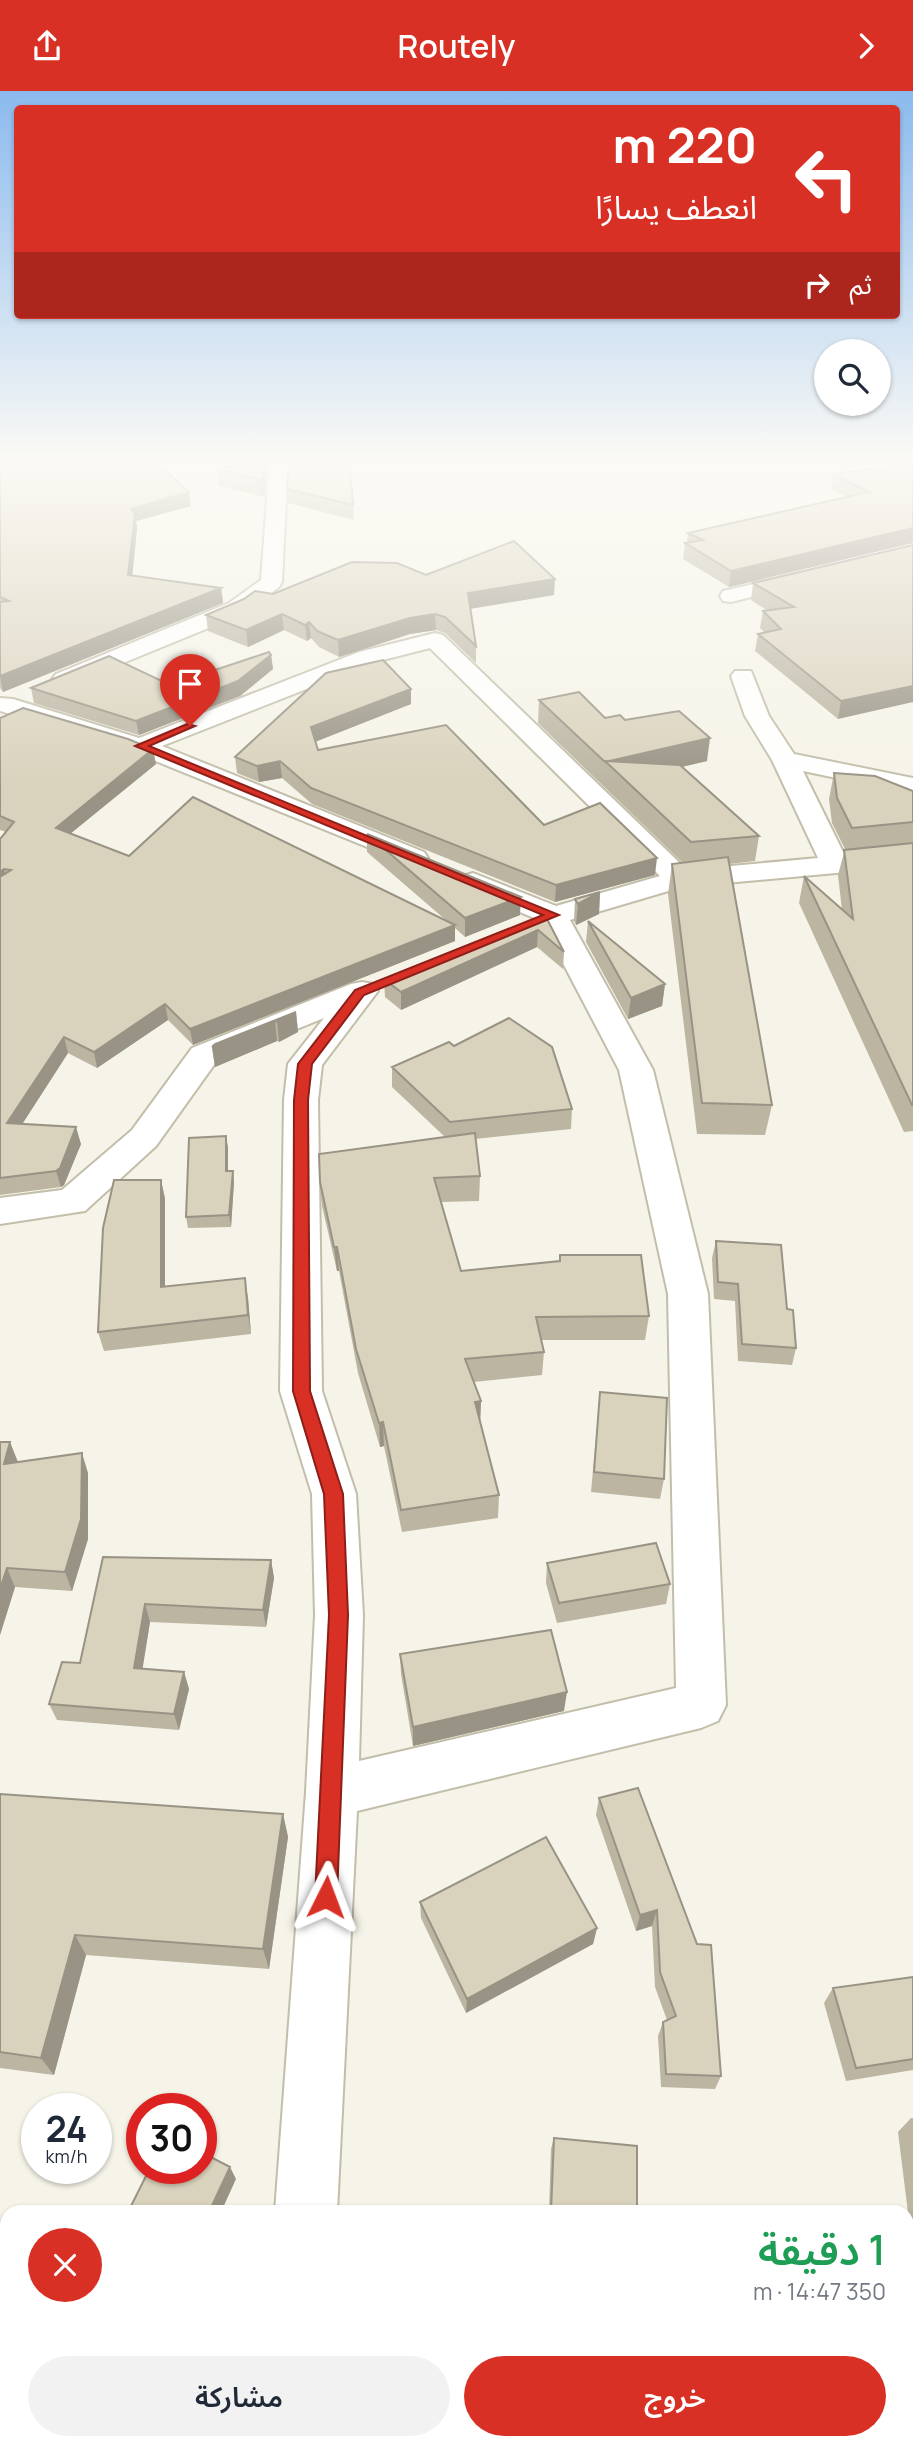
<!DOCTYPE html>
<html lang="ar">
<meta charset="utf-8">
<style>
:root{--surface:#fff;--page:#f2f2f3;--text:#1f2937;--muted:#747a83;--accent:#d93025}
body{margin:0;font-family:Manrope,"Noto Sans Arabic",sans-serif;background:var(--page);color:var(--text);direction:rtl;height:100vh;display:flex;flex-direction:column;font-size:26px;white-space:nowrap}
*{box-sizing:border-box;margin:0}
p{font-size:23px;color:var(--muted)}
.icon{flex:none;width:38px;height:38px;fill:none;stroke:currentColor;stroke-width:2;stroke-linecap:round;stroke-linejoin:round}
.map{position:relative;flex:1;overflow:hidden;direction:ltr}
.drawer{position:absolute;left:0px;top:2114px;width:914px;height:245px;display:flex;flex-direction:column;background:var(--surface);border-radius:21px 21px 0 0;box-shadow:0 2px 5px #0004;direction:rtl}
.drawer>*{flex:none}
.banner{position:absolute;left:14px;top:14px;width:886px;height:214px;border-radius:7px;box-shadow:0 2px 5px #0004;direction:rtl;background:#d93025;color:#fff;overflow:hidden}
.tools{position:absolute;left:814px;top:248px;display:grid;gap:14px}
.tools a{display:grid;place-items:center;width:77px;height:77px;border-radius:50%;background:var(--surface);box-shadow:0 2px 5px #0004;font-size:35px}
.speed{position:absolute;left:21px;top:2002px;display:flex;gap:14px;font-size:35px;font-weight:700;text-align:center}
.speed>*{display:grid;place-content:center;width:91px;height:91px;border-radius:50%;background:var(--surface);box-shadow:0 2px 5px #0004;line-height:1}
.speed small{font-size:18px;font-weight:400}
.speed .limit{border:10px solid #d22;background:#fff;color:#111}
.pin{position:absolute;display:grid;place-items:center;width:60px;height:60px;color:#fff;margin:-72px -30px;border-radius:50% 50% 50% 0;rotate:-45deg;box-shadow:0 0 7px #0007}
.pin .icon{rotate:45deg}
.me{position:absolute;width:77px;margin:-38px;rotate:3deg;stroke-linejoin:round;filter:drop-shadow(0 0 5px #0008)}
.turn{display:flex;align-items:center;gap:24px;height:147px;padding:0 28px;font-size:32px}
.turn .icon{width:91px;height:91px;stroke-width:2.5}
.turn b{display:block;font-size:49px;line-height:60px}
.then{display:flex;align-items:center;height:66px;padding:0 28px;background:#0003;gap:14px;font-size:26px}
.round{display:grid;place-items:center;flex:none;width:74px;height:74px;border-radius:37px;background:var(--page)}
.summary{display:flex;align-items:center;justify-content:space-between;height:119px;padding:0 28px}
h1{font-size:42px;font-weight:600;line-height:52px;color:#1e9e55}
.primary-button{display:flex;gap:14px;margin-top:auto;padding:14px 28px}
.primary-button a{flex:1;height:80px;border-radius:42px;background:var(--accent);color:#fff;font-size:28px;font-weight:600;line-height:80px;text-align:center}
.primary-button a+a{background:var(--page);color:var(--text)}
header{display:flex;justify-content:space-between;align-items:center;height:91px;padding:0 28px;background:var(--accent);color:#fff;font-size:32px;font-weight:600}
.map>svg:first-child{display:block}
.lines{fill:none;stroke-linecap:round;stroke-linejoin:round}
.street-casing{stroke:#c2beaa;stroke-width:4}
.street{fill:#fff;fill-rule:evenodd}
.wall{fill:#bbb5a2}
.shaded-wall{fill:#989384}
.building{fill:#d9d2bc;stroke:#989384;stroke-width:2}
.route{fill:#d93025;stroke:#8d1f18;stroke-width:2}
</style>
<header><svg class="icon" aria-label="forward" viewBox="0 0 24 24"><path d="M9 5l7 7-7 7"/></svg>Routely<svg class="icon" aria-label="share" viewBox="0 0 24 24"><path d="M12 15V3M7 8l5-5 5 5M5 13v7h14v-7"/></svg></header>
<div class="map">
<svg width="913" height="2359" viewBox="0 0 913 2359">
<rect width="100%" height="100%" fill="#f6f4e8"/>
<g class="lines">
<defs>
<path id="street" d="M270 366H288L282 491 279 496 245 522 72 593H56L52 588 56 583 229 512 261 489Z
M803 482 810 484 814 488 810 492 731 511 723 510 720 505 723 500Z
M435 542 443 544 687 779 818 767 772 669 745 625 731 585 735 580H751L769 625 794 663 913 687V703L803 680 845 765 913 759V775L682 796 570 829 653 979 708 1203 726 1614 718 1630 701 1637 357 1720 337 2121H275L306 1701 315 1524 312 1403 280 1300 284 1009 288 973 324 927 216 971 156 1055 85 1120 0 1133V1107L62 1099 132 1039 192 957 351 893 362 891 373 893 378 900 322 974 318 1009 322 1300 356 1403 363 1524 359 1670 676 1597 668 1203 619 979 543 834 538 832 534 827 463 797 459 791 463 785 473 782 556 815 660 785 430 557 375 571 162 655 424 761 428 767 424 773 414 775 131 660 0 620V607L13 608 139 647 359 561Z
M0 2240H7V2306H0Z
M906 2290H913V2358L892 2352H906Z
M254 2352H322V2359H254Z"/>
</defs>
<!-- street casing -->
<use href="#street" class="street-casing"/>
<!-- street -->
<use href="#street" class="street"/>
</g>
<!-- wall -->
<path class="wall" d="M0 366 191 415 136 430 137 437 132 485 221 497 223 512 3 601 0 597Z
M902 366H913V452L729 496 683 468 685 452H687L688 442 847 406 831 398 833 383 909 373Z
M264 370 266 387 264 406 219 395 217 378Z
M287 398 353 414 354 429 288 412Z
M913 454 838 628 755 560 758 543 765 542 760 537 763 520H768L751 509 753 492Z
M426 484 554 504 470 518 476 555V572L445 542 436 539 410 543 339 566 319 556 311 547 307 550 284 539 248 556 208 540 206 524 273 503Z
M271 564 273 578 240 605 139 644 34 612 31 597 170 594Z
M411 598V613L315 651 318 659 544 734 655 784 555 811 312 713 282 687 259 691 237 682 235 666Z
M539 609 605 627 625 629 707 670 682 676 759 745 755 770 729 773 772 1014 765 1044 697 1043 668 803 672 773 683 772 538 632Z
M0 627 156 673 71 742 129 765 448 831 367 761V743L520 824 465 846 455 837V850L193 954 168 929 97 977 68 962 22 1033 81 1053 64 1094 61 1096 0 1104V748L6 741 0 739Z
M834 682 913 700V1040L904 1041 799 812 804 785 842 819 838 784 845 758 832 732 829 708Z
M600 801 599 823 576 834 574 830 575 808Z
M545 824 564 861 563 878 537 856 401 919 385 906 384 888Z
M588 830 665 893 662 915 628 928 586 851Z
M296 921 298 941 279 951 277 950 215 976 212 956Z
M454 955 572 1018 571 1038 475 1048 480 1085 479 1110 441 1111 461 1180 559 1170 560 1164 649 1225 645 1249H541L544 1261 542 1284 474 1291 481 1310 480 1333 499 1404 498 1427 402 1441 384 1355 380 1356 358 1282 339 1180H337L322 1115 320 1091 445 1046 392 996V976Z
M228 1056V1080H233L234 1091 231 1136 188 1137 186 1126Z
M161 1089 165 1108V1195L248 1207 251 1243 104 1260 98 1241Z
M716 1150 787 1218 796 1257 792 1274 738 1270 735 1210 714 1208 712 1167Z
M600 1301 664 1388 660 1408 591 1401Z
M17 1371 88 1382V1448L72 1500 15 1496 0 1544Z
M103 1466 271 1469 274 1487 266 1536 150 1531 142 1578 184 1581 189 1598 179 1639 57 1629 49 1613 80 1572Z
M547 1472 670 1493 666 1513 557 1532 546 1492Z
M400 1563 564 1620 413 1655 401 1583Z
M638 1697 721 1985 715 1998 661 1996 658 1945 663 1931 667 1929 655 1896 652 1835 636 1840 596 1724 599 1707Z
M0 1703 283 1723 288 1746 269 1878 86 1864 54 1984 0 1977Z
M420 1811 597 1837 593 1853 466 1922 421 1827Z
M913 1886V1979L846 1990 824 1912 833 1897Z
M911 2027H913V2162L898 2041Z
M554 2047 637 2121H549L551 2058Z"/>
<!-- shaded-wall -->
<path class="shaded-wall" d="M264 370 266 387 264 406 263 389Z
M189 401 191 415 136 430 137 437 131 499 128 484 131 418Z
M913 437V452L729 496 731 480Z
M555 488 554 504 468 518V502Z
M221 497 223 512 3 601 0 585Z
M282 523 284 539 248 556 246 539Z
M435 523 436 539 410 543 339 566 338 549 410 527Z
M309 531 311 547 307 550 305 534Z
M271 564 273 578 240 605 139 644 136 630Z
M913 595V611L838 628 841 610Z
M411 598V613L312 652 311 636Z
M710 647 707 670 625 689 605 671Z
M153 658 156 673 59 752 56 737Z
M280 670 282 687 259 691 257 675Z
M657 767 655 784 555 811 556 794Z
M4 778 8 794 0 800V781Z
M600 801 599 823 576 834 578 813Z
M521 806 520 824 465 846V827Z
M455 834V850L193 954 190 938Z
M538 839 537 856 401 919V901Z
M665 893 662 915 628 928 631 907Z
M165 913 168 929 97 977 94 961Z
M296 921 298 941 279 951 277 931Z
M275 930 277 950 215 976 212 956Z
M64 946 68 962 12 1049 7 1032Z
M76 1036 81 1053 64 1094 61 1096 56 1080Z
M226 1045 228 1056V1091L226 1080Z
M233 1080 234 1091 231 1136 229 1124Z
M161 1089 165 1108V1215L161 1196Z
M334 1156H337L339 1180H337Z
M245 1187 248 1207 251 1243 248 1224Z
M481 1310 480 1334 475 1311Z
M383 1331 384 1355 380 1356 379 1332Z
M10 1351 18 1371 4 1373Z
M82 1362 88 1382V1448L72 1500 65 1481Z
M271 1469 274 1487 266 1536 263 1519Z
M7 1477 15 1496 0 1544V1498Z
M145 1513 150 1531 140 1594 134 1577Z
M184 1581 189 1598 179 1639 174 1623Z
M567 1601 564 1620 413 1655V1636Z
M283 1723 288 1746 269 1878 263 1858Z
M657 1819 652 1835 636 1840 640 1824Z
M597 1837 593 1853 466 1922 467 1908Z
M75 1844 86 1864 54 1984 41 1967Z
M230 2076 236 2088 221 2121H209Z"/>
<!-- building -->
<path class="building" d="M0 366H150L189 401 131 418 135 423 128 484 221 497 0 585V511L9 510 0 506Z
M305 366H349L353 414 287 398 289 368Z
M264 370 263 389 217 378Z
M913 373V437L731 480 685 452 703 449 688 442 869 401 833 383Z
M514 450 555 488 468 502 476 555 445 526 435 523 410 527 338 549 317 540 309 531 305 534 282 523 246 539 206 524 244 508 255 500 273 503 352 471 397 472 426 484Z
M913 454V595L841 610 758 543 781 538 763 520 794 516 753 492Z
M269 561 271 564 238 590 136 630 31 597 109 565 170 594Z
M383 569 411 598 311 636 318 659 446 634 544 734 600 712 657 767 556 794 311 697 280 670 257 675 235 666 326 582Z
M579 601 605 627 620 624 625 629 679 620 710 647 605 671 539 609Z
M23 617 128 648 153 658 56 737 129 765 193 706 455 834 190 938 165 913 94 961 64 946 7 1032 76 1036 60 1077 56 1080 0 1087V786L11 779 4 778 0 781V748L14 731 0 725V627Z
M605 670 680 674 759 745 691 751Z
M834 682 875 685 913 700V731L852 737 837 707Z
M367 743 521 806 465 827Z
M913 752V1014H912L804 785 853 828 844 759Z
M728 766 772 1014 702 1012 672 773Z
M600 801 578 813 575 808Z
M545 824 564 861 538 839 401 901 384 888Z
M588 830 665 893 631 907Z
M296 921 277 931 275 930 212 956 215 953Z
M509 927 552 956 572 1018 450 1031 392 976 449 951 454 955Z
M475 1042 480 1085 434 1087 461 1180 560 1170V1164H641L649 1225 536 1226 544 1261 465 1268 481 1310 475 1311 499 1404 401 1419 383 1331 379 1332 356 1258 337 1156H334L320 1091 319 1063Z
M226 1045V1080H233L229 1124 186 1126 189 1047Z
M114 1089H161V1196L245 1187 248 1224 98 1241 103 1137Z
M716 1150 781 1154 787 1218 793 1219 796 1257 742 1253 738 1193 718 1191Z
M600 1301 667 1307 664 1388 594 1381Z
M0 1351H10L4 1373 82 1362 81 1428 65 1481 7 1477 0 1498Z
M656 1452 670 1493 559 1512 547 1472Z
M103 1466 271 1469 263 1519 145 1513 134 1577 184 1581 174 1623 49 1613 62 1571 80 1572Z
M551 1539 567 1601 413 1636 400 1563Z
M638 1697 697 1853 711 1854 721 1985 666 1983 663 1931 676 1925 660 1881 657 1819 640 1824 599 1707Z
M0 1703 283 1723 263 1858 75 1844 41 1967 0 1961Z
M546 1746 597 1837 467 1908 420 1811Z
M913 1886V1968L856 1977 833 1897Z
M554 2047 637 2055V2121H551Z
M201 2061 230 2076 209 2121H128L150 2077H201Z"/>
<!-- sky -->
<linearGradient id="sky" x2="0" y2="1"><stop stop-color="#8bbaee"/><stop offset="0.53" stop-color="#fbfaf5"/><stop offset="1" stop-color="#fbfaf5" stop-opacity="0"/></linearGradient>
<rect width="913" height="696" fill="url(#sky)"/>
<!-- route -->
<path class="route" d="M187 633 195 635 149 655 559 824 364 904 312 973 308 1009 310 1300 343 1403 348 1524 337 1806 334 1814 326 1817 318 1814 315 1806 329 1524 324 1403 293 1300 294 1009 298 973 355 899 543 824 135 655Z"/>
</svg>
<div class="tools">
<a><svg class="icon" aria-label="search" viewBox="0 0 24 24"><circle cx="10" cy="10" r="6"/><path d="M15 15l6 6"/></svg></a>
</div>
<div class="speed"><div>24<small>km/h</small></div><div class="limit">30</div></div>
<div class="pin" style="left:190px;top:635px;background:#d93025"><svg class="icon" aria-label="arrive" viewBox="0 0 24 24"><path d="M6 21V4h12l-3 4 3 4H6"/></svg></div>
<svg class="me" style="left:326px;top:1806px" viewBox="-20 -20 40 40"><path d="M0-17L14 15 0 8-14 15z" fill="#d93025" stroke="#fff" stroke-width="4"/></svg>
<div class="banner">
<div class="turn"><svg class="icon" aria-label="left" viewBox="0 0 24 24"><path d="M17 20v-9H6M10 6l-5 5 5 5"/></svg><div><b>220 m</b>انعطف يسارًا</div></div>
<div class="then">ثم<svg class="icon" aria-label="right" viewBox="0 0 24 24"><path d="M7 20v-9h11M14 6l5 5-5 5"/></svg></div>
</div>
<section class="drawer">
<div class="summary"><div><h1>1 دقيقة</h1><p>350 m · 14:47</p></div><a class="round" style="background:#d93025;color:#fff"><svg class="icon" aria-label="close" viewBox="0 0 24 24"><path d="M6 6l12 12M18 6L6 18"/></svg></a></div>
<div class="primary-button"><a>خروج</a><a>مشاركة</a></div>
</section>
</div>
